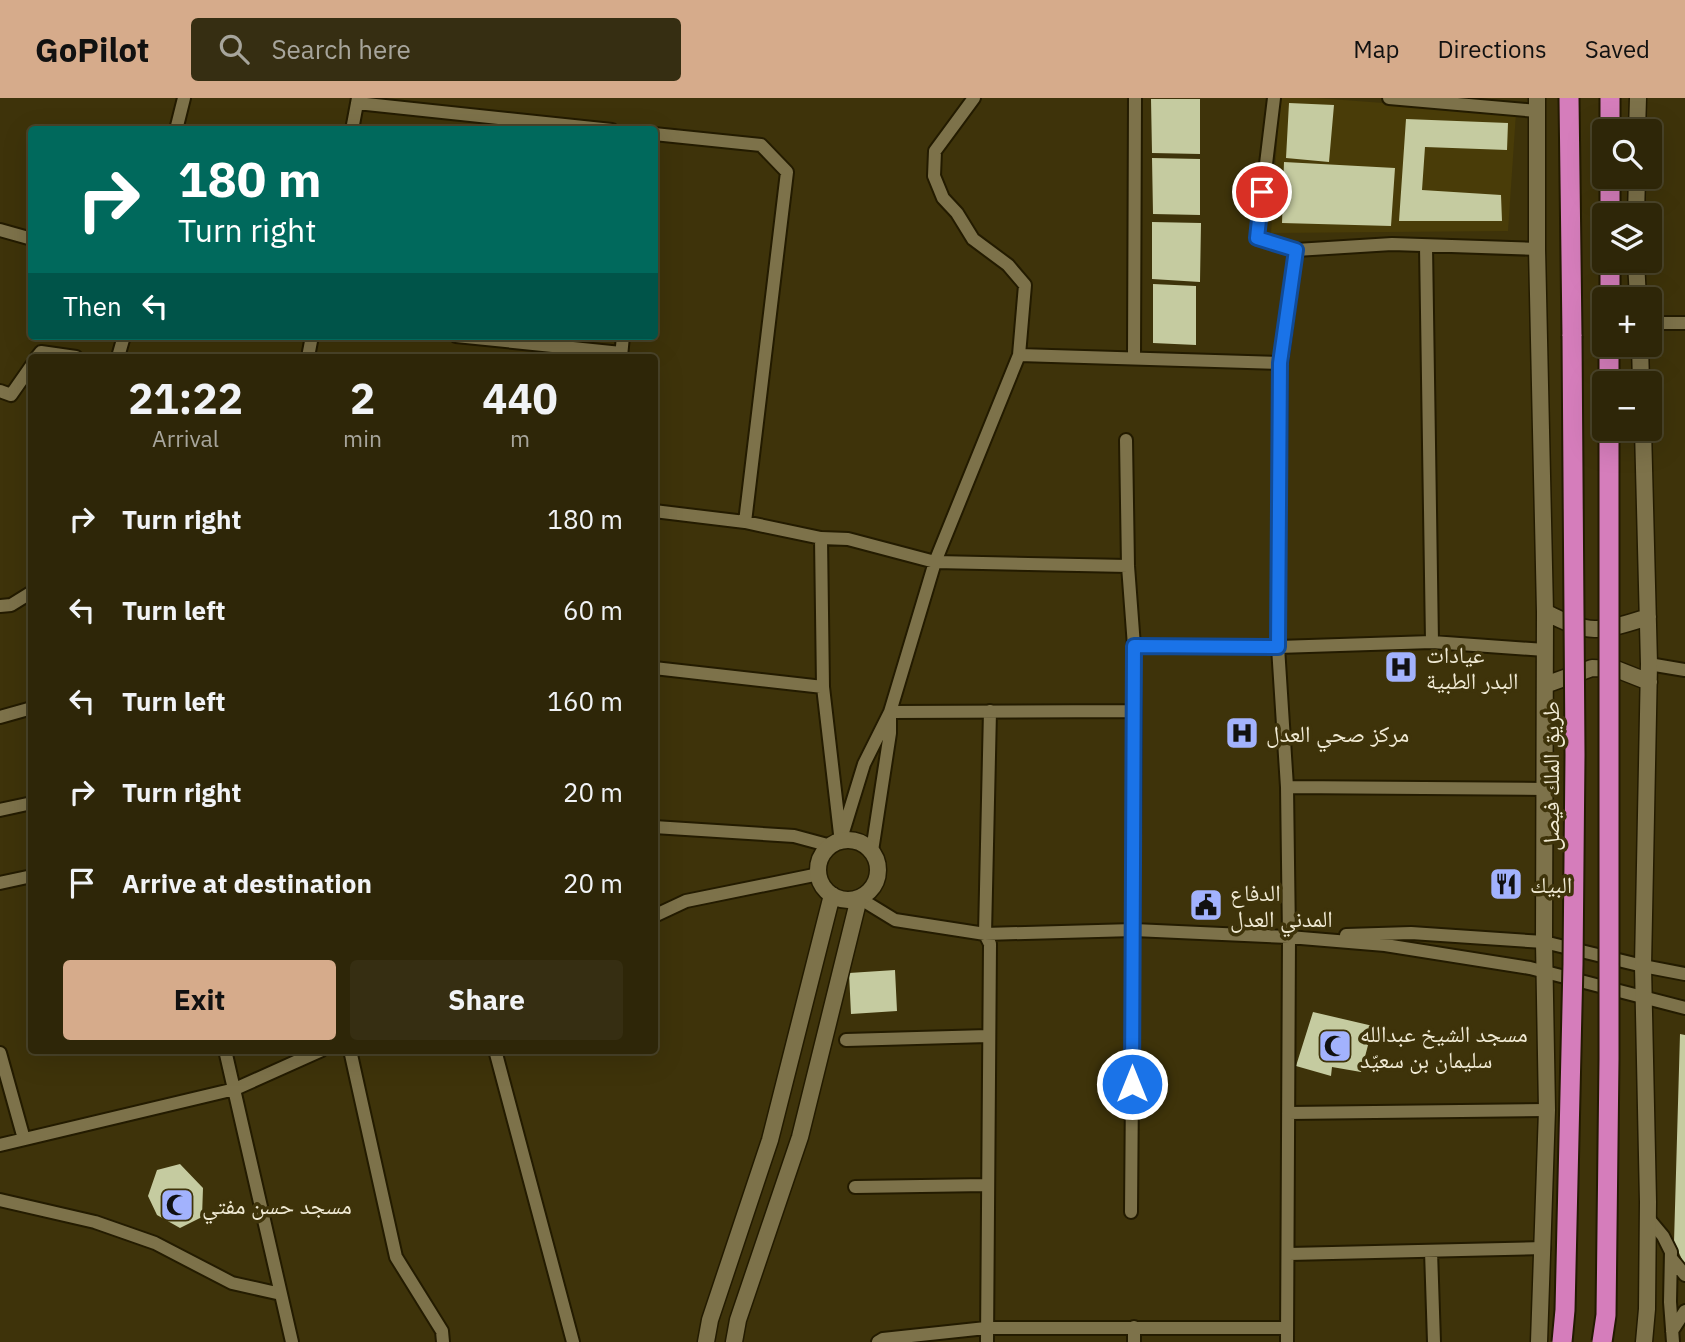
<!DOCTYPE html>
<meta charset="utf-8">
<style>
:root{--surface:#2e2608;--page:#362e12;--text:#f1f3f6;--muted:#a7a59c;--line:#494329;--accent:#d6ab8b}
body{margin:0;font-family:"IBM Plex Sans","Noto Naskh Arabic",sans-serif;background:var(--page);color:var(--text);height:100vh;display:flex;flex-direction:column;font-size:26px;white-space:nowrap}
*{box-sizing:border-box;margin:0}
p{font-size:23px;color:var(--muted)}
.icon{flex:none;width:38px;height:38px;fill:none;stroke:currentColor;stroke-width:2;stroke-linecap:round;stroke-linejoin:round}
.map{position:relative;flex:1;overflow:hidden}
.panel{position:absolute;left:28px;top:256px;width:630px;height:700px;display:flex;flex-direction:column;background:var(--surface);border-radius:7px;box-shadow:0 7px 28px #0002,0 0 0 2px var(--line)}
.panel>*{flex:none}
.hud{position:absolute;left:28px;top:28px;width:630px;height:214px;border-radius:7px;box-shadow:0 7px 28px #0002,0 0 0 2px var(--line);background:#00695c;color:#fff;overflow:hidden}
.fabs{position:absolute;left:1592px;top:21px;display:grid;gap:14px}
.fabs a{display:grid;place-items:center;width:70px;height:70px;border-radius:7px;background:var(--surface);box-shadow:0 7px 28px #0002,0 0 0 2px var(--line);font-size:35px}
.pin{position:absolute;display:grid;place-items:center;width:60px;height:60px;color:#fff;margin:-30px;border:4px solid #fff;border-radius:50%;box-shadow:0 2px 7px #0007}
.me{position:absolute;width:77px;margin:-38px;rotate:0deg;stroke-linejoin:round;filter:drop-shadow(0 0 5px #0008)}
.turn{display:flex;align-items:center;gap:24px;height:147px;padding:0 35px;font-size:32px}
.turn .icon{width:91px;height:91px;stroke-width:2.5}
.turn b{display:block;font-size:49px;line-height:60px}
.then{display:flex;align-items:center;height:66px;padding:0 35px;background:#0003;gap:14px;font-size:26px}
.eta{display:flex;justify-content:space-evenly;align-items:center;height:119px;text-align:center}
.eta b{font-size:42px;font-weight:700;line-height:49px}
.button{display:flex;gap:14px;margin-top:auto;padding:14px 35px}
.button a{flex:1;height:80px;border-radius:7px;background:var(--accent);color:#111;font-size:28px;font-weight:700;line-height:80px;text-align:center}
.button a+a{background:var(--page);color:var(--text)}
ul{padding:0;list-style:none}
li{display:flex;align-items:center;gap:21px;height:91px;padding:0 35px}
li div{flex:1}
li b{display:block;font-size:26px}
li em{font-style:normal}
header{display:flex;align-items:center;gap:42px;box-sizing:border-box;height:98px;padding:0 35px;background:var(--accent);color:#111}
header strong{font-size:33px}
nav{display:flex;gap:38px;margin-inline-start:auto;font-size:24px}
.search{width:490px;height:63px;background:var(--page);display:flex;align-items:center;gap:18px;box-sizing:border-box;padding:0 24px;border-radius:7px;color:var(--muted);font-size:26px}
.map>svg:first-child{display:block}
.built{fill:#493c08}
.building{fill:#c5cba0}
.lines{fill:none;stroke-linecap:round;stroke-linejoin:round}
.minor-casing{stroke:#231b00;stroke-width:16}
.tertiary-casing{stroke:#231b00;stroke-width:19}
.trunk-casing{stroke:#231b00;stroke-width:23}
.minor{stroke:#7d724a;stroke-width:12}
.tertiary{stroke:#7d724a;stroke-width:16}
.trunk{stroke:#d57dbb;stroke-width:19}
.trunk-bridge-casing{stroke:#231b00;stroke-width:23;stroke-linecap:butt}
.trunk-bridge{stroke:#d57dbb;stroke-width:19}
.route-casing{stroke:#114b97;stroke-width:18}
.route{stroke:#1a73e8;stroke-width:12}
.labels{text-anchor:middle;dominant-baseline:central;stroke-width:7;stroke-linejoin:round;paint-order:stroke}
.poi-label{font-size:23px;fill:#f0ead4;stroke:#3e330a;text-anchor:start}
.street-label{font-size:23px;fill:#f0ead4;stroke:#3e330a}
</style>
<header>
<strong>GoPilot</strong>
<div class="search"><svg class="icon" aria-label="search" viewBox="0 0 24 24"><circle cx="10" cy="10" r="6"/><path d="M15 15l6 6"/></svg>Search here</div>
<nav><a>Map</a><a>Directions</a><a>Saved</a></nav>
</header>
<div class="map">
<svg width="1685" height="1244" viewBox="0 0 1685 1244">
<rect width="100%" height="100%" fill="#3e330a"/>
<!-- built -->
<path class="built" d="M1280 0H1317L1516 15 1508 133 1271 135Z"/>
<!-- building -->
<path class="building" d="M1151 1H1200V56L1152 55Z
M1289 5 1334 7 1329 64 1286 60Z
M1406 21 1508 25 1507 52 1425 49 1422 92 1501 97 1502 123H1399Z
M1152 60 1200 61V117L1153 116Z
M1284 64 1395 70 1391 128 1282 125Z
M1152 124 1201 125 1200 184 1152 181Z
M1153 186 1196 188V247L1153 245Z
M895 872 897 913 851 916 849 875Z
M1313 914 1373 928 1361 974 1332 969 1331 978 1296 968Z
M1680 936 1685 937V1168L1674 1144Z
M180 1066 203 1090 202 1119 180 1130 157 1117 148 1098 157 1072Z"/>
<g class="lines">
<defs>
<path id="minor" d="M1274 0 1257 140 1296 152 1392 146 1537 151
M1389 0 1537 13
M357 5 612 32
M176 32 184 0
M352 32 358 0
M654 36 761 47 787 74 745 424
M0 132 32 141
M1426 148 1432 544
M1650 225H1685
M456 238 621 255
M1019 257 1281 265
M37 259 41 254 76 259
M118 259 124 238
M308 259 312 238
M621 259 623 238
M1134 260 1135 0
M0 293 11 297 32 267
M1126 342 1128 468 1134 548 1135 613 1131 1114
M654 413 745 424 821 440 848 441 935 464 1128 468
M821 440 823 589 840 736
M0 508 11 507 32 494
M1134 548 1278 549 1432 544 1545 552
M1649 566 1685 572
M654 570 823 589
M890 614 1135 613
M0 619 32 610
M1287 689 1544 691
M0 712 32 705
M654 729 794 738 831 748
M840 744 864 666 890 614 935 464 1019 257 1025 187 1008 167 973 141 957 115 943 100 934 78 935 53 974 0
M872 753 890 635V618
M0 785 32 778
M859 800 895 822 985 836 1134 832 1289 839 1385 847 1530 870 1685 910
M654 818 686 803 819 776
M1346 837 1411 835 1544 844 1643 868 1685 876
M846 942 988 938
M225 952 292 1244
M350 952 396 1159 442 1233 443 1244
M495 952 573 1244
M0 955 24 1041
M1288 1015 1547 1012
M0 1047 235 991 322 952
M855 1089 987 1087
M0 1102 95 1124 155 1145 232 1185 281 1196
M1648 1120 1663 1138 1671 1154 1670 1204 1673 1244
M1431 1153 1434 1244
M1289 1156 1544 1150
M1671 1160 1685 1177
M1134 1229V1244
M1672 1233 1685 1213
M878 1244 883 1241 986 1230H1286
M987 1244 990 846 985 836 990 613
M1287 1244 1289 839 1287 689 1278 549 1281 265 1296 152"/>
<path id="tertiary" d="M1537 0V151L1545 514 1544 844 1547 1012 1539 1244
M1637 33 1638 0
M1636 117 1637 79
M1636 163 1638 201
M1640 247 1641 285
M1643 331 1649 566 1643 868 1648 1104 1647 1211 1644 1244
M1545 514C1591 538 1600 534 1648 519
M1545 587 1592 570 1616 571 1649 584
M818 772a30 30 0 1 1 60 0a30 30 0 1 1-60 0Z
M706 1244 710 1222 770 1042 832 797
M734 1244 738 1222 800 1039 859 800"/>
<path id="trunk" d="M1569 0 1572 238
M1610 33V0
M1610 117V79
M1610 201V163
M1609 285V247"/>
</defs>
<!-- minor casing -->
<use href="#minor" class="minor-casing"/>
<!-- tertiary casing -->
<use href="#tertiary" class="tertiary-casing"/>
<!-- trunk casing -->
<use href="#trunk" class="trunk-casing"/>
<!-- minor -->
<use href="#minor" class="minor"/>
<!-- tertiary -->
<use href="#tertiary" class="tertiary"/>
<!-- trunk -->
<use href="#trunk" class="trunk"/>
<defs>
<path id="trunk-bridge" d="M1562 1244 1565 1212 1573 866 1575 657 1572 238
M1602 1244 1606 1217 1609 961V331"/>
</defs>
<!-- trunk-bridge casing -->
<use href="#trunk-bridge" class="trunk-bridge-casing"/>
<!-- trunk-bridge -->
<use href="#trunk-bridge" class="trunk-bridge"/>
</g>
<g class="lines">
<defs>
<path id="route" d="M1132 986 1134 548 1278 549 1280 265 1296 152 1257 140 1262 94"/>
</defs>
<!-- route casing -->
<use href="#route" class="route-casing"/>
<!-- route -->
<use href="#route" class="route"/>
</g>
<!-- icons -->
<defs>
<symbol id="hospital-square" viewBox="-11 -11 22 22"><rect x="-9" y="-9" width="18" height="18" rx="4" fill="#a2b2fd" stroke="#3e330a"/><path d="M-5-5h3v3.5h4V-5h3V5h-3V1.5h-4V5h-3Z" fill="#111"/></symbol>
<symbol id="restaurant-square" viewBox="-11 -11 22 22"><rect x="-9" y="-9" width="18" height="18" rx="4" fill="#a2b2fd" stroke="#3e330a"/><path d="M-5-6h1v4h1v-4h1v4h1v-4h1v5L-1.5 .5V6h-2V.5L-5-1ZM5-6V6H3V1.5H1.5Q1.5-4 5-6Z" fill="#111"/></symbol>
<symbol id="civic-square" viewBox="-11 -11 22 22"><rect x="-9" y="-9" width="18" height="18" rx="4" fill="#a2b2fd" stroke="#3e330a"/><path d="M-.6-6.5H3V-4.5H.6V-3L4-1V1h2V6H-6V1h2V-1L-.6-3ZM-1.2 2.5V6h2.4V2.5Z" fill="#111"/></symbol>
<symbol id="mosque-square" viewBox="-11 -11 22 22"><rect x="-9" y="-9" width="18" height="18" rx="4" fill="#a2b2fd" stroke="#3e330a"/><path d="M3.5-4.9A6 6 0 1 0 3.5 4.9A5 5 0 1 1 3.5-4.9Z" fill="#111"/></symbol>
</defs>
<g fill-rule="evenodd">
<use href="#hospital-square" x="1382" y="550" width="38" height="38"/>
<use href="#hospital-square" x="1223" y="616" width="38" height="38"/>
<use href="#restaurant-square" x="1487" y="767" width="38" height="38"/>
<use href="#civic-square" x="1187" y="788" width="38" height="38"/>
<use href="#mosque-square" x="1316" y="929" width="38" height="38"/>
<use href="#mosque-square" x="158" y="1088" width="38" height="38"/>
</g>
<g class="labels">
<!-- poi labels -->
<g class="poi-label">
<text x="1426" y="556">عيادات<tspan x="1426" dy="26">البدر الطبية</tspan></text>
<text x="1266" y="635">مركز صحي العدل</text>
<text x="1530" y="786">البيك</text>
<text x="1230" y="794">الدفاع<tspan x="1230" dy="26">المدني العدل</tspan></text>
<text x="1360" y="935">مسجد الشيخ عبدالله<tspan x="1360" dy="26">سليمان بن سعيّد</tspan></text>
<text x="202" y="1107">مسجد حسن مفتي</text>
</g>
<!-- street labels -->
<g class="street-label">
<text transform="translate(1550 678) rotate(-90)">طريق الملك فيصل</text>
</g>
</g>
</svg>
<div class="fabs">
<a><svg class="icon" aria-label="search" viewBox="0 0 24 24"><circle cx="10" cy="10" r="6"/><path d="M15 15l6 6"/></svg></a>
<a><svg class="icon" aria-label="layers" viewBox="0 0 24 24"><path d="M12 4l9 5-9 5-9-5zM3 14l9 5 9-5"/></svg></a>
<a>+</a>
<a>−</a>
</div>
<div class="pin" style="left:1262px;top:94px;background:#d93025"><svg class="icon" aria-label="arrive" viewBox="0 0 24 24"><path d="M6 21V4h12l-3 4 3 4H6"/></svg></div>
<svg class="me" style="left:1132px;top:986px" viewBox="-20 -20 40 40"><circle r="17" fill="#1a73e8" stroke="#fff" stroke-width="3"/><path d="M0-11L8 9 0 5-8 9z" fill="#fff"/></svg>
<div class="hud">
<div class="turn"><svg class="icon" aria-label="right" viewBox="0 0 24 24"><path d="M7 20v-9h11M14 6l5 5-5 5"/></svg><div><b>180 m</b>Turn right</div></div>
<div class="then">Then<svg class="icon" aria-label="left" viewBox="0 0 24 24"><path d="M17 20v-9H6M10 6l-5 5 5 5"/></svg></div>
</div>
<section class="panel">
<div class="eta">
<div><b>21:22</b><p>Arrival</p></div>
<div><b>2</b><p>min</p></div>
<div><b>440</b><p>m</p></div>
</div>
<ul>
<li><svg class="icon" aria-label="right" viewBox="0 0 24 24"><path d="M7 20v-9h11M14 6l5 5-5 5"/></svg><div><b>Turn right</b></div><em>180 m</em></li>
<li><svg class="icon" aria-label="left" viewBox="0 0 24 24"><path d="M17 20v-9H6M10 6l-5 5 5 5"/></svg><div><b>Turn left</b></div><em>60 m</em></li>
<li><svg class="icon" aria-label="left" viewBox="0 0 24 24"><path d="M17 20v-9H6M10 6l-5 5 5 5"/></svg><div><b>Turn left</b></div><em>160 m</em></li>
<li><svg class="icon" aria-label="right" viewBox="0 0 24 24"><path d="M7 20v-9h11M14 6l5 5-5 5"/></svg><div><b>Turn right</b></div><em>20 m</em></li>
<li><svg class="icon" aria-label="arrive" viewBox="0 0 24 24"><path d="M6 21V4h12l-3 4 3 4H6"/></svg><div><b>Arrive at destination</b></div><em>20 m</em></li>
</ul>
<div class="button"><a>Exit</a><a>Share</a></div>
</section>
</div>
